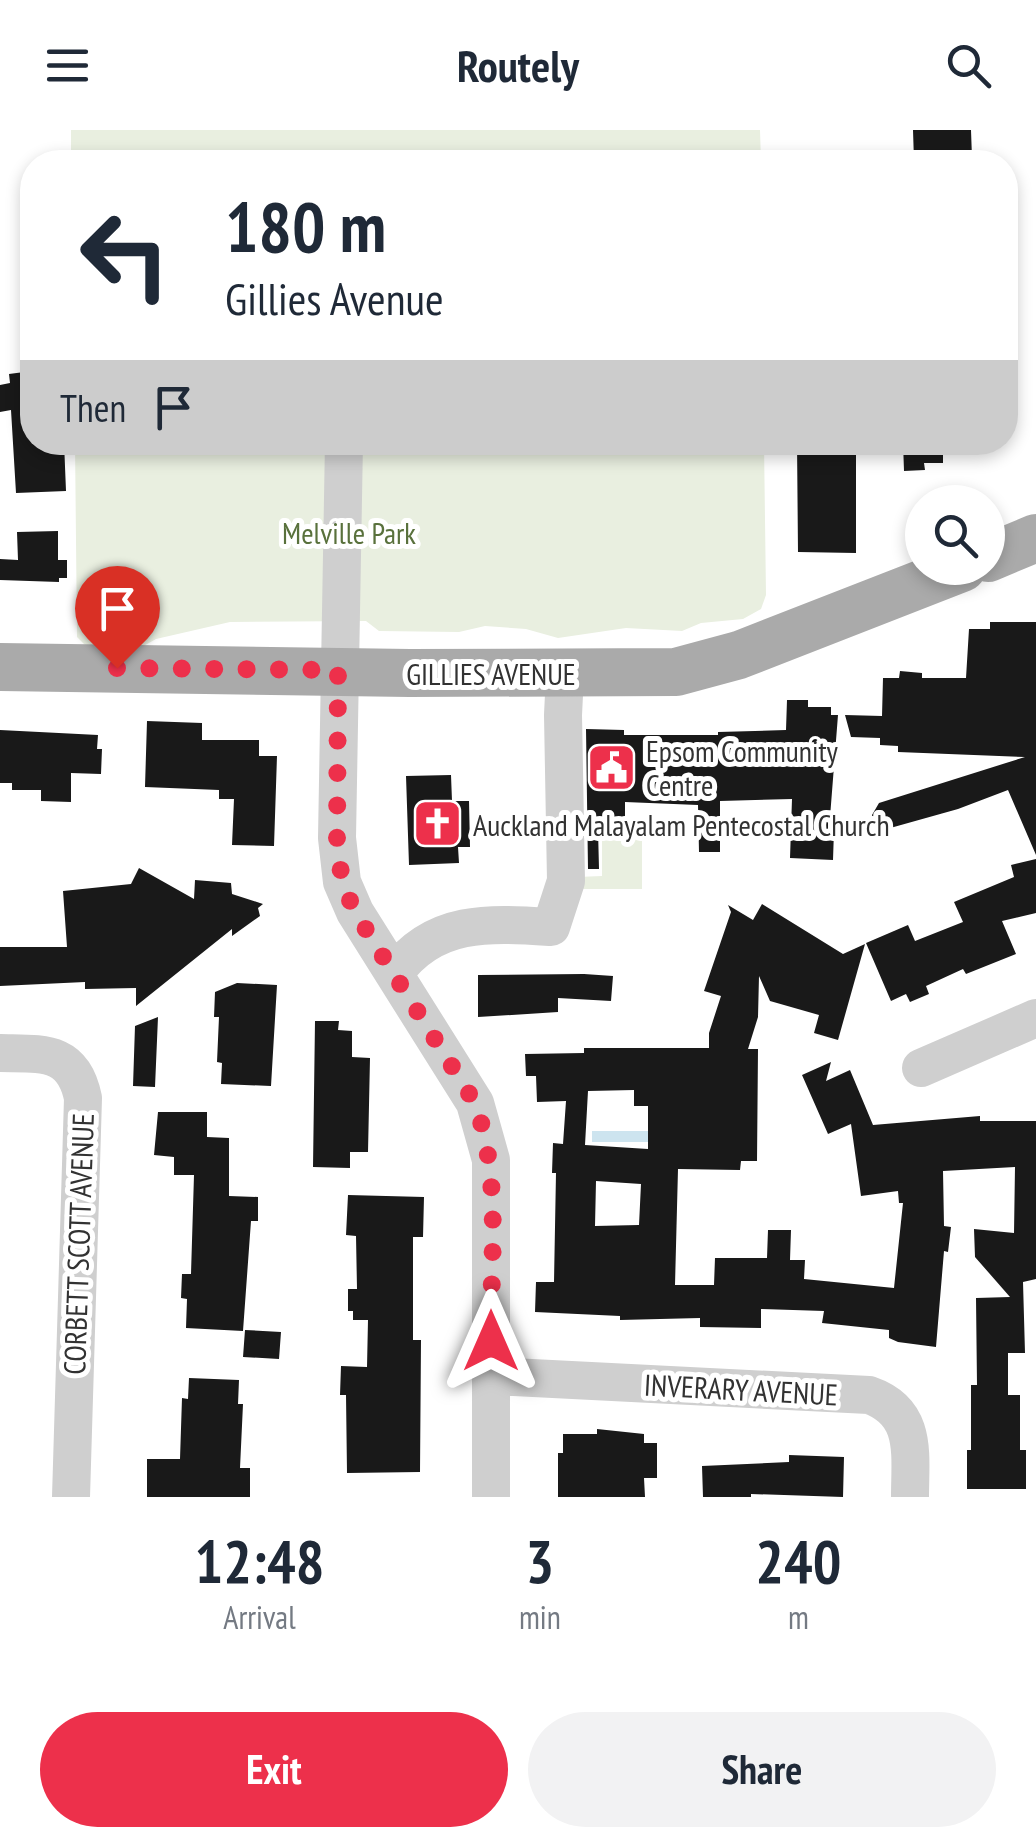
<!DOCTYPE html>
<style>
:root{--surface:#fff;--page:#f2f2f3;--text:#1f2937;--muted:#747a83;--accent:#ed304b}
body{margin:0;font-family:"PT Sans Narrow",sans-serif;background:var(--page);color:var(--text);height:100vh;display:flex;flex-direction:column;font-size:38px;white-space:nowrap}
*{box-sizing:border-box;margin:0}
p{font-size:32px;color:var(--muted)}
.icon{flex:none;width:55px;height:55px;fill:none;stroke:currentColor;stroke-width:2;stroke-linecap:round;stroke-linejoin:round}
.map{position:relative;height:1367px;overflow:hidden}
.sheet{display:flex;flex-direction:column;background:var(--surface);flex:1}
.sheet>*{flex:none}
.top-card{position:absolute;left:20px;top:20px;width:998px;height:305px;border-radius:40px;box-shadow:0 5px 15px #0003;background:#fff;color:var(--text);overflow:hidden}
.buttons{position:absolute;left:905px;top:355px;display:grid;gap:20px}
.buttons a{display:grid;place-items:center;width:100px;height:100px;border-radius:50%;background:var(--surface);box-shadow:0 5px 15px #0003;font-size:50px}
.pin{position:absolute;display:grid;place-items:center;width:85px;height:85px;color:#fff;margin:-102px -42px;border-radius:50% 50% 50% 0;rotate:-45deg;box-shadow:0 0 10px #0007}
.pin .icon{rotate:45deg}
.me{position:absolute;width:110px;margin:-55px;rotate:0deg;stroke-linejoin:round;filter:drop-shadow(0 0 8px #0008)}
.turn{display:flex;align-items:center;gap:35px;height:210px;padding:0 40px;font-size:45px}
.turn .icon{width:130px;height:130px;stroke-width:2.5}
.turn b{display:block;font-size:70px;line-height:85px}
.then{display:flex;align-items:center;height:95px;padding:0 40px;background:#0003;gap:20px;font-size:38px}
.eta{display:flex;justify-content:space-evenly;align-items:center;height:170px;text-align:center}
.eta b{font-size:60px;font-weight:800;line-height:70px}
.button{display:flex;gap:20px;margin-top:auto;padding:20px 40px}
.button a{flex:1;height:115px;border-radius:60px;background:var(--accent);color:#fff;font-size:40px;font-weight:800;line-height:115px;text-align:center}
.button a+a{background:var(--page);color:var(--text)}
header{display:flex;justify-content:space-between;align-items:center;height:130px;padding:0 40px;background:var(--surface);font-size:45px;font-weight:800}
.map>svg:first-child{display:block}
.green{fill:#e9efe0}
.water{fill:#cde4ef}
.building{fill:#191919;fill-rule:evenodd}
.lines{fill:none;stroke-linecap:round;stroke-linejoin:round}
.minor{stroke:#cfcfcf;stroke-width:38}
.major{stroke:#aaa;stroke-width:48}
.route{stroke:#ed304b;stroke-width:18;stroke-dasharray:0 32.4}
.labels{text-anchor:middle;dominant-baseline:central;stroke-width:10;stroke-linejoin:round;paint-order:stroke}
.park-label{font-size:30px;fill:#59713c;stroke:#fff}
.street-label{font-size:30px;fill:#323232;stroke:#fff}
.poi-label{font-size:30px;fill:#323232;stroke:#fff;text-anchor:start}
</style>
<header><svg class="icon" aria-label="menu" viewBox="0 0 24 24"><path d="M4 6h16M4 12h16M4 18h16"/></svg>Routely<svg class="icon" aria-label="search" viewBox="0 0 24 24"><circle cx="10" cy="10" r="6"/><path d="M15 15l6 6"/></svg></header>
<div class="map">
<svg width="1036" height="1367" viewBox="0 0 1036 1367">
<rect width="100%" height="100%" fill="#fff"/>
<!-- green -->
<path class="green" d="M71 0H760L761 32H71Z
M75 313H764L766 465 761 479 743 489 701 493 682 501 626 498 558 508 526 499 485 496 459 502 379 501 366 491 230 492 156 509 124 527H97L77 507Z
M602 702 642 703V759H576L577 747 602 746Z"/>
<!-- water -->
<path class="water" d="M592 1001H690V1012H592Z"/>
<!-- building -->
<path class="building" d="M913 0H971L972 28 914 31Z
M32 241V312H64L66 361 16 363 11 280 0 282V255L10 253 9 244Z
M797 312H856V423L798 422Z
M903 312H943V333H924L925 340 904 341Z
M58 401V430H67V448H59V452L0 450V429L18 430 17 402Z
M990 492H1036V725L1008 660 958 679 876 702 872 685 879 673 1025 627 898 622V616L880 615V608L851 607 845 585 882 586 883 548H899L900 541 922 543V548H966L969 499H990Z
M787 570H808V577H831V585H838L829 700H834L833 730 790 728 792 669 720 671V722H699L698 675 625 672V699H598L599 739H588L586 599 624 600V605H718V602L786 600Z
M147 591 202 593V610H259V626H277L274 716 232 715 234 669H219V660L145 657Z
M0 600 98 605 97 619H102L101 644 71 643V672L41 671V660H12V653H0Z
M451 645 452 671H469L470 717H458L459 733 409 735 406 646Z
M1036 729V783L1002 791 1016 824 966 844 963 839 926 856 929 864 910 872 906 864 891 871 866 813 908 795 915 811 963 792 954 772 1014 747 1011 735Z
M139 738 194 769 195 750 231 753 232 764 263 774 258 778 260 786 232 806V799L136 876V858L85 859V852L0 856V817H67L63 761 131 754Z
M762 774 843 824 865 814 838 910 814 903 819 885 770 871 759 846 758 887 748 919H758L757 1031H741L740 1040 678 1039 675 1155H714L715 1128H767L768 1100H791L790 1130H805L804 1149 894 1158 903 1073H899L898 1061 861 1066 851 994 828 1004 802 945 831 932 826 951 850 940 873 995 980 986V991H1036V1149L1023 1152 1025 1223H1008V1265H1020V1320H1026V1359H967V1320H971V1255H977L976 1168 1010 1167 975 1127 974 1099 1014 1103 1015 1037 943 1041 944 1096 951 1097 948 1122 944 1121 936 1217 898 1212 889 1208V1200L822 1193 824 1181 761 1179V1198L700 1197V1188L620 1190V1186L535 1182 536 1152H554L556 1043H552L553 1013 563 1014 566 971 537 972 536 946H526L525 924 584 923V918H709V903L721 866 704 861 731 782 728 775 753 790ZM634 960V976H648V1019L585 1015 588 961ZM596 1051 641 1054 639 1095 595 1096Z
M584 844 613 846 611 871 558 868V882L478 887V845Z
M237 853 277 855 271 956 221 954 222 933 217 932 219 887H214L215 862Z
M158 887 155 957 133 956 135 896Z
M315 891H339L338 900 352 901V927L370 928 368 1022H350V1038L313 1037Z
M158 982H207V1007L229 1008V1066L258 1067V1091H251L243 1201 186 1198 187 1169 181 1168 182 1144H191L194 1045H174V1027L154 1025Z
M348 1065 424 1067 423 1107H413V1210H421L420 1342 347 1343 346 1265H340L341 1236 367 1237 368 1190H353V1181H348V1159H357L356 1106 346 1105Z
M245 1200 281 1202 279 1229 243 1227Z
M189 1248 239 1250 238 1274H243L240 1338H250V1367H147V1329H180L182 1268 188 1269Z
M597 1299 644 1304V1313H657V1348H644L645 1367H558V1323H563V1304H597Z
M789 1325 844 1327 843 1367 751 1364V1367H703L702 1336 789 1332Z"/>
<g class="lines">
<!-- minor -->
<path class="minor" d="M344 312 337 708 342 752 355 782 475 973 491 1030V1367
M394 844C433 789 490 793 551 797L566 751 563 585 565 544
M0 923C42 924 73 919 83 968L71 1367
M921 938 1036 888
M492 1246 869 1265C918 1282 910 1324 910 1367"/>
<!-- major -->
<path class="major" d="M988 428 1036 408
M0 537 410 543 676 542 739 525 962 438"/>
</g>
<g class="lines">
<!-- route -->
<path class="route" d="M117 538 338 540 337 708 342 752 355 782 475 973C502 1049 490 1132 491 1211"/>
</g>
<!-- icons -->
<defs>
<symbol id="civic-square" viewBox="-11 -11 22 22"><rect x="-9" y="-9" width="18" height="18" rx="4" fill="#ed304b" stroke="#fff"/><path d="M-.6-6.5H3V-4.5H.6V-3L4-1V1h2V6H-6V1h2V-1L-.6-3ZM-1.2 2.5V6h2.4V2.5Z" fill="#fff"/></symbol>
<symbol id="church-square" viewBox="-11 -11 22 22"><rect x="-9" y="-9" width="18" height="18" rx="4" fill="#ed304b" stroke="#fff"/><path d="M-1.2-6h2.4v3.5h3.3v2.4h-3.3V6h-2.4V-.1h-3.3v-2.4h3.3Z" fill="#fff"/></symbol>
</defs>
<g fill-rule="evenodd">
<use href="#civic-square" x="584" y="610" width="55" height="55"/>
<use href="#church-square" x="410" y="666" width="55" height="55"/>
</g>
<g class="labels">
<!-- park labels -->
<g class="park-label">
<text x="349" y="402">Melville Park</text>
</g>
<!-- street labels -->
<g class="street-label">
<text x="491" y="543">GILLIES AVENUE</text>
<text transform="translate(78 1114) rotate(-88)">CORBETT SCOTT AVENUE</text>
<text transform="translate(741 1259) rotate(3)">INVERARY AVENUE</text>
</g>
<!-- poi labels -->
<g class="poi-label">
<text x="646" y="620">Epsom Community<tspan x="646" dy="34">Centre</tspan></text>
<text x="473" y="694">Auckland Malayalam Pentecostal Church</text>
</g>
</g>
</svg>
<div class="buttons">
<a><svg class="icon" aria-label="search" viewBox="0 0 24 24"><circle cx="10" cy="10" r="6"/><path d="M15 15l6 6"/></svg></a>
</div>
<div class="pin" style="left:117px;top:538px;background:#d93025"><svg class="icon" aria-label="arrive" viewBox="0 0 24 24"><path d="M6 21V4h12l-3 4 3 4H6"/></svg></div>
<svg class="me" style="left:491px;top:1211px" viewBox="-20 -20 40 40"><path d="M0-17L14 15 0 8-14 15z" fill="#ed304b" stroke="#fff" stroke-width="4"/></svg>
<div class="top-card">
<div class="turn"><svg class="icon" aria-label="left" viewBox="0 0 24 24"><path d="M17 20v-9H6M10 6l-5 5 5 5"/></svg><div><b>180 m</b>Gillies Avenue</div></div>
<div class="then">Then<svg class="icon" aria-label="arrive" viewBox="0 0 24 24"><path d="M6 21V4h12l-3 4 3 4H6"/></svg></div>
</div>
</div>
<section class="sheet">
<div class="eta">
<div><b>12:48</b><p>Arrival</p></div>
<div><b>3</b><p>min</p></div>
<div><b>240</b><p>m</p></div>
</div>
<div class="button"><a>Exit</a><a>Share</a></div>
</section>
